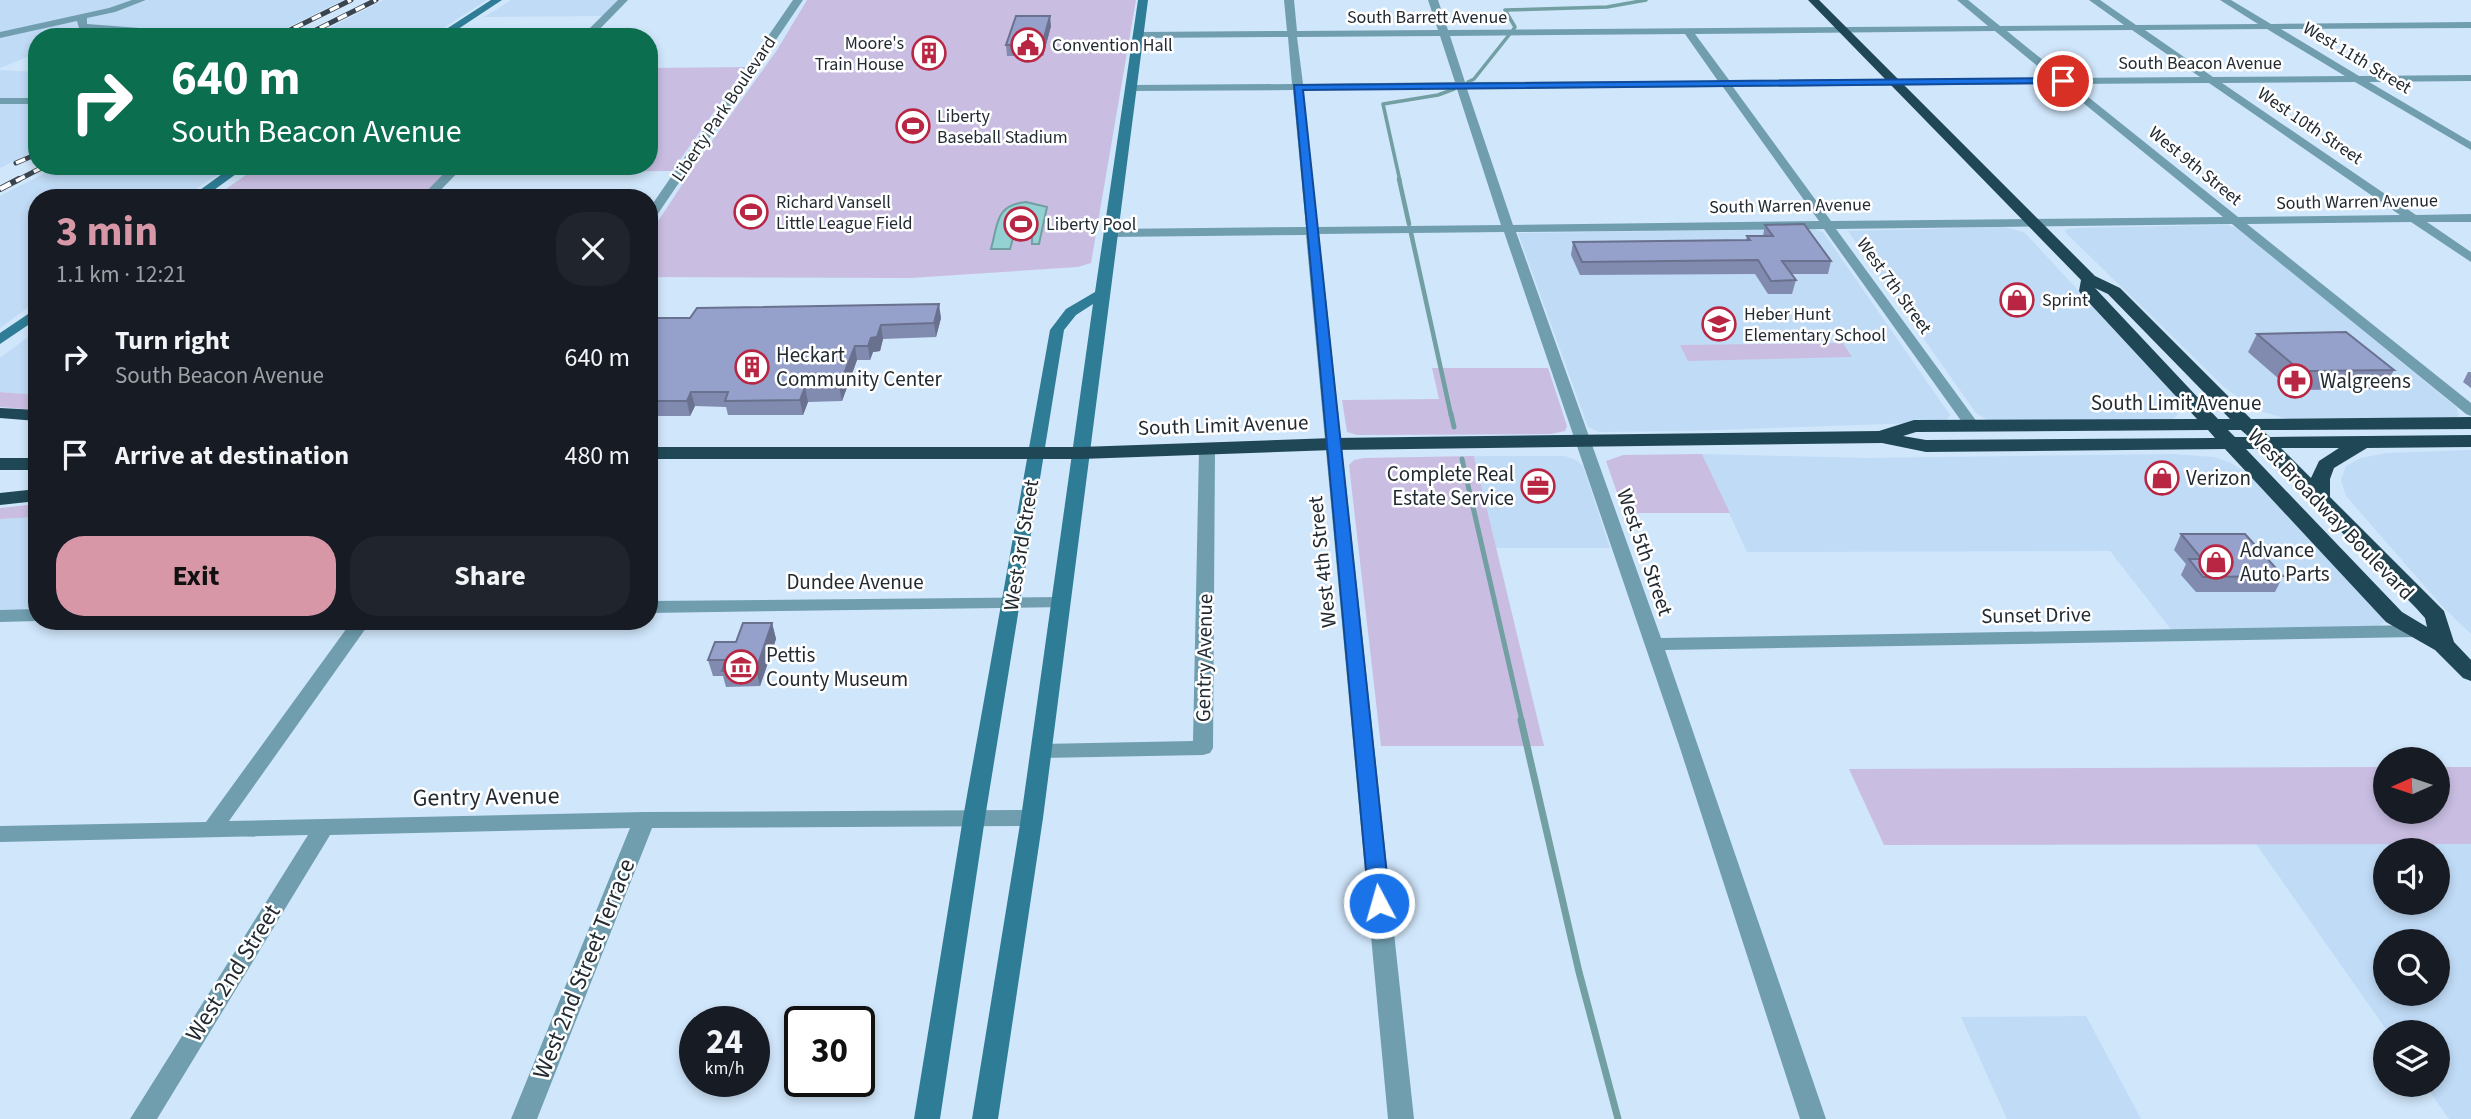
<!DOCTYPE html>
<meta charset="utf-8">
<style>
:root{--surface:#171b24;--page:#20242c;--text:#f1f3f6;--muted:#9ea1a6;--accent:#d797a6}
body{margin:0;font-family:"Source Sans 3",sans-serif;background:var(--page);color:var(--text);height:100vh;display:flex;flex-direction:column;font-size:26px;white-space:nowrap}
*{box-sizing:border-box;margin:0}
p{font-size:23px;color:var(--muted)}
.icon{flex:none;width:38px;height:38px;fill:none;stroke:currentColor;stroke-width:2;stroke-linecap:round;stroke-linejoin:round}
.map{position:relative;flex:1;overflow:hidden}
.side{position:absolute;left:28px;top:189px;width:630px;height:441px;display:flex;flex-direction:column;background:var(--surface);border-radius:28px;box-shadow:0 4px 10px #0003}
.side>*{flex:none}
.top-card{position:absolute;left:28px;top:28px;width:630px;height:147px;border-radius:28px;box-shadow:0 4px 10px #0003;background:#0b6e4f;color:#fff;overflow:hidden}
.needle{width:46px;rotate:267deg}
.tools{position:absolute;left:2373px;top:747px;display:grid;gap:14px}
.tools a{display:grid;place-items:center;width:77px;height:77px;border-radius:50%;background:var(--surface);box-shadow:0 4px 10px #0003;font-size:35px}
.speed{position:absolute;left:679px;top:1006px;display:flex;gap:14px;font-size:35px;font-weight:700;text-align:center}
.speed>*{display:grid;place-content:center;width:91px;height:91px;border-radius:50%;background:var(--surface);box-shadow:0 4px 10px #0003;line-height:1}
.speed small{font-size:18px;font-weight:400}
.speed .limit{border:4px solid #111;border-radius:10px;background:#fff;color:#111}
.pin{position:absolute;display:grid;place-items:center;width:60px;height:60px;color:#fff;margin:-30px;border:4px solid #fff;border-radius:50%;box-shadow:0 2px 7px #0007}
.me{position:absolute;width:77px;margin:-38px;rotate:354deg;stroke-linejoin:round;filter:drop-shadow(0 0 5px #0008)}
.turn{display:flex;align-items:center;gap:24px;height:147px;padding:0 28px;font-size:32px}
.turn .icon{width:91px;height:91px;stroke-width:2.5}
.turn b{display:block;font-size:49px;line-height:60px}
.round{display:grid;place-items:center;flex:none;width:74px;height:74px;border-radius:28px;background:var(--page)}
.head{display:flex;align-items:center;justify-content:space-between;height:119px;padding:0 28px}
h1{font-size:42px;font-weight:700;line-height:52px;color:var(--accent)}
.button{display:flex;gap:14px;margin-top:auto;padding:14px 28px}
.button a{flex:1;height:80px;border-radius:28px;background:var(--accent);color:#111;font-size:28px;font-weight:700;line-height:80px;text-align:center}
.button a+a{background:var(--page);color:var(--text)}
ul{padding:0;list-style:none}
li{display:flex;align-items:center;gap:21px;height:98px;padding:0 28px}
li div{flex:1}
li b{display:block;font-size:26px}
li em{font-style:normal}
.map>svg:first-child{display:block}
.built{fill:#c0dbf6;fill-rule:evenodd}
.green{fill:#c9bee2}
.water{fill:#93d1d2;stroke:#719fa2;stroke-width:2}
.lines{fill:none;stroke-linecap:round;stroke-linejoin:round}
.stream-far3{stroke:#719fa2;stroke-width:3.5}
.stream-far2{stroke:#719fa2;stroke-width:4.5}
.stream-far1{stroke:#719fa2;stroke-width:5}
.stream{stroke:#719fa2;stroke-width:7}
.street{fill:#709eaf;fill-rule:evenodd}
.secondary{fill:#2e7c95;fill-rule:evenodd}
.highway{fill:#204755;fill-rule:evenodd}
.rail-far1-casing{stroke:#3a444e;stroke-width:5}
.rail-casing{stroke:#3a444e;stroke-width:6}
.rail-far1{stroke:#fff;stroke-width:3.5;stroke-dasharray:10;stroke-linecap:butt}
.rail{stroke:#fff;stroke-width:4.5;stroke-dasharray:12;stroke-linecap:butt}
.wall{fill:#818aaf}
.shaded-wall{fill:#69718e}
.building{fill:#96a1cb;stroke:#69718e;stroke-width:2}
.route{fill:#1a73e8;stroke:#114b97;stroke-width:2}
.labels{text-anchor:middle;dominant-baseline:central;stroke-width:5;stroke-linejoin:round;paint-order:stroke}
.far-street-label{font-size:18px;fill:#222a32;stroke:#fff}
.far-poi-label{font-size:18px;fill:#222a32;stroke:#fff;text-anchor:start}
.poi-label{font-size:21px;fill:#222a32;stroke:#fff;text-anchor:start}
.street-label{font-size:21px;fill:#222a32;stroke:#fff}
.near-street-label{font-size:24px;fill:#222a32;stroke:#fff}
</style>
<div class="map">
<svg width="2471" height="1119" viewBox="0 0 2471 1119">
<rect width="100%" height="100%" fill="#d0e6fb"/>
<!-- built -->
<path class="built" d="M0 0H137L107 10 0 34Z
M148 0H343L268 37H37V53L0 68V37L115 11Z
M384 0H487L429 37H312Z
M511 0H620L603 16 484 17Z
M0 70 37 72V150L0 168Z
M59 166H230L183 198H37V301L0 328V196Z
M2228 225 2241 230 2457 408 2459 416 2454 419 2291 420 2256 410 2224 387 2065 232 2067 229 2077 228Z
M2004 227 2024 232 2181 401 2180 411 2175 418 2167 421H1989L1976 413 1848 231Z
M1814 229 1823 232 1950 415 1945 422 1689 431 1599 432 1588 427 1518 233Z
M37 330V395L0 392V358Z
M2471 450V634L2442 606 2346 496 2341 480 2346 466 2361 458 2387 453Z
M1702 454 1866 458 2171 454 2214 457 2231 463 2247 473 2379 610 2384 622 2377 627 2173 632 2110 551 1747 552Z
M1474 456H1565L1576 460 1583 466 1610 548H1495Z
M37 517V615H0V519Z
M2256 844H2471V1119H2449L2425 1085H2438V1032H2388ZM2385 850H2438V903H2385ZM2385 942H2438V994H2385Z
M2086 1016 2141 1119H2007L1961 1017Z"/>
<!-- green -->
<path class="green" d="M807 0H1136L1091 263 1078 267 911 278 649 277V235L699 159 777 50Z
M746 67 672 171 460 173 467 166H649V68Z
M259 166H455L423 198H213Z
M1843 343 1852 357 1688 361 1680 345Z
M1432 368H1548L1567 426 1565 431 1551 434 1357 435 1347 432 1342 400 1439 399Z
M0 392 37 395V410L0 407Z
M1702 454 1730 513H1624L1606 461 1623 455Z
M1474 456 1544 746H1381L1349 465 1354 460 1364 458Z
M37 504V517L0 519V508Z
M2385 767V812H2438V767H2471V844L1884 845 1849 769Z"/>
<!-- water -->
<path class="water" d="M1026 202 1047 207 1039 244H1032V238H1013L1010 249H991C998 224 995 205 1026 202Z"/>
<g class="lines">
<!-- stream-far3 -->
<path class="stream-far3" d="M1513 30 1515 27 1505 10 1607 7 1646 0
M1468 82 1474 79 1509 35
M1400 181 1383 104 1438 95 1454 89"/>
<!-- stream-far2 -->
<path class="stream-far2" d="M1399 179 1409 224
M1411 233 1451 415"/>
<!-- stream-far1 -->
<path class="stream-far1" d="M1451 414 1454 427
M1462 459 1522 721"/>
<!-- stream -->
<path class="stream" d="M1521 720 1579 972 1618 1119"/>
<!-- street -->
<path class="street" d="M132 0H146L115 12 87 18V24L179 31 184 34 177 37 91 31 79 28 77 21 0 38V32L109 8Z
M618 0H628L592 37H581Z
M793 0H803L653 221 649 222V209Z
M1284 0H1294L1297 31 1438 30 1428 0H1438L1448 30 1988 26 1957 0H1968L2000 26 2124 25 2089 0H2100L2136 25 2258 24 2220 0H2231L2271 24 2471 22V28L2281 29 2359 76 2471 75V81L2369 82 2471 142V150L2355 82 2222 83 2416 215 2471 214V222H2427L2471 252V262L2411 222 2247 224 2471 403V416L2466 414 2232 224 1836 229 1980 426 1972 431 1967 429 1824 229 1516 232 1661 638 2418 625 2427 631 2418 637 1665 650 1826 1119H1800L1679 745 1504 232 1319 234 1414 1119H1388L1306 235 1109 237 1103 233 1109 229 1306 227 1293 90 1130 91 1125 88 1130 85 1292 84 1288 37 1138 38 1133 35 1138 32 1287 31ZM2267 29 2345 76 2213 77 2145 30ZM2132 30 2200 77 2065 78 2007 31ZM1995 31 2052 78 1729 80 1695 34ZM1685 34 1718 81 1465 82 1450 36ZM1440 36 1455 82 1303 84 1297 37ZM2209 83 2400 215 2238 217 2072 84ZM2060 84 2223 217 1831 221 1733 87ZM1723 87 1819 221 1513 225 1467 89ZM1457 89 1501 225 1318 227 1303 90Z
M0 98H37V104H0Z
M451 166H464L433 198H420Z
M1207 445 1215 450 1213 748 1210 753 1203 755 1041 758 1034 756 1031 751 1034 746 1041 744 1193 741 1199 450Z
M1060 597 1069 603 1066 607 649 613V601Z
M37 609V621L0 622V610Z
M352 621H371L229 821 644 812 1032 810 1040 812 1043 818 1040 824 1032 826 652 828 537 1119H511L630 828 330 835 157 1119H130L308 835 0 842V826L206 822Z"/>
<!-- secondary -->
<path class="secondary" d="M491 0H502L446 37H434Z
M1138 0H1148L1043 818 998 1119H972L1021 818 1093 304 1076 315 1064 330 985 818 940 1119H914L963 818 1050 330 1066 309 1095 292Z
M233 166H247L203 198H189Z
M37 308V319L0 344V333Z"/>
<!-- highway -->
<path class="highway" d="M1808 0H1819L2095 276 2120 288 2251 419 2471 417V429L2262 430 2270 437 2471 435V447L2367 448 2334 468 2330 479V497L2444 611 2454 642 2471 660V681L2463 678 2435 650 2386 622 2225 449 1926 452 1882 443 1333 450 1081 459H649V447H1081L1333 438 1879 431 1914 420 2197 419 2081 294 2079 291 2081 280ZM2095 288 2108 294 2230 419H2218ZM2208 430 2215 438 1926 440 1903 436 1916 432ZM2228 430H2241L2249 437H2235ZM2281 448H2339L2319 461 2311 478ZM2246 449H2260L2416 608 2425 618 2427 627 2402 612Z
M0 408 37 410V421L0 418Z
M0 458H37V470H0Z
M37 489V501L0 505V493Z"/>
<defs>
<path id="rail-far1" d="M276 37 351 0
M302 37 376 0
M16 163 37 154
M16 181 45 166"/>
<path id="rail" d="M0 189 19 179"/>
</defs>
<!-- rail-far1 casing -->
<use href="#rail-far1" class="rail-far1-casing"/>
<!-- rail casing -->
<use href="#rail" class="rail-casing"/>
<!-- rail-far1 -->
<use href="#rail-far1" class="rail-far1"/>
<!-- rail -->
<use href="#rail" class="rail"/>
</g>
<!-- wall -->
<path class="wall" d="M1051 26 1043 56H1007L1006 45Z
M1765 225 1831 261 1828 274H1791L1796 280 1792 294H1768L1755 274 1580 275 1571 255 1573 242 1746 240 1747 236H1763Z
M941 318 936 337 883 339 880 351 873 352 870 360H857L842 401 808 402 803 415H728L726 407 695 406 690 416H649V328Z
M2257 334 2394 370 2384 389 2300 390 2287 386 2248 352Z
M2468 372H2471V388L2463 382Z
M2181 534 2283 576 2275 592H2196L2181 575 2186 564 2174 550Z
M772 623 776 639 760 686 726 687 723 676H713L708 660 736 642Z"/>
<!-- shaded-wall -->
<path class="shaded-wall" d="M1050 16 1051 26 1043 56 1042 45Z
M939 304 941 318 936 337 934 323Z
M881 325 883 339 880 351 873 352 870 360 868 346 871 338Z
M855 346 857 360 842 401 839 386Z
M805 387 808 402 803 415 800 400Z
M691 392 695 406 690 416 687 401Z
M772 623 776 639 760 686 756 670Z"/>
<!-- building -->
<path class="building" d="M1016 16H1050L1042 45H1006Z
M1804 224 1831 261H1782L1796 280 1771 281 1758 260 1582 262 1573 242 1750 240 1747 236H1773L1765 225Z
M939 304 934 323 881 325 877 337 871 338 868 346H855L839 386 805 387 800 400 725 401 728 392H691L687 401H649V328L655 318H690L697 308Z
M2346 332 2394 370 2309 371 2296 367 2257 334Z
M2181 534H2245L2283 576 2203 577 2189 559H2202Z
M743 623H772L756 670 722 671 726 660H708L715 642H736Z"/>
<!-- route -->
<path class="route" d="M2063 78 2066 79V83L1303 90 1390 903 1386 909 1379 911 1372 909 1369 903 1294 85Z"/>
<!-- icons -->
<defs>
<symbol id="civic-ring" viewBox="-11 -11 22 22"><circle r="9.5" fill="#fff" stroke="#b82644" stroke-width="1.5"/><path d="M-.6-6.5H3V-4.5H.6V-3L4-1V1h2V6H-6V1h2V-1L-.6-3ZM-1.2 2.5V6h2.4V2.5Z" fill="#b82644"/></symbol>
<symbol id="building-ring" viewBox="-11 -11 22 22"><circle r="9.5" fill="#fff" stroke="#b82644" stroke-width="1.5"/><path d="M-4-6H4V6H1V3H-1V6H-4ZM-2.5-4.3h1.7v1.8h-1.7ZM.8-4.3h1.7v1.8H.8ZM-2.5-1h1.7V.8h-1.7ZM.8-1h1.7V.8H.8Z" fill="#b82644"/></symbol>
<symbol id="stadium-ring" viewBox="-11 -11 22 22"><circle r="9.5" fill="#fff" stroke="#b82644" stroke-width="1.5"/><path d="M0-5a6.5 5 0 1 0 0 10a6.5 5 0 1 0 0-10ZM-3.5-1.8h7v3.6h-7Z" fill="#b82644"/></symbol>
<symbol id="shop-ring" viewBox="-11 -11 22 22"><circle r="9.5" fill="#fff" stroke="#b82644" stroke-width="1.5"/><path d="M-5-2.5h2.3a2.7 3.5 0 0 1 5.4 0H5L5.5 6h-11ZM-1.5-2.5h3a1.5 2.3 0 0 0-3 0Z" fill="#b82644"/></symbol>
<symbol id="school-ring" viewBox="-11 -11 22 22"><circle r="9.5" fill="#fff" stroke="#b82644" stroke-width="1.5"/><path d="M0-5L7-2L0 1L-7-2ZM-4 1L0 2.5L4 1V4Q0 6-4 4Z" fill="#b82644"/></symbol>
<symbol id="pharmacy-ring" viewBox="-11 -11 22 22"><circle r="9.5" fill="#fff" stroke="#b82644" stroke-width="1.5"/><path d="M-2-6h4v4h4v4h-4v4h-4v-4h-4v-4h4Z" fill="#b82644"/></symbol>
<symbol id="office-ring" viewBox="-11 -11 22 22"><circle r="9.5" fill="#fff" stroke="#b82644" stroke-width="1.5"/><path d="M-6-3h4V-5.5h4V-3h4V5H-6ZM-1-4.5V-3h2v-1.5ZM-6 0V1H6V0Z" fill="#b82644"/></symbol>
<symbol id="museum-ring" viewBox="-11 -11 22 22"><circle r="9.5" fill="#fff" stroke="#b82644" stroke-width="1.5"/><path d="M0-6L6-3V-2H-6V-3ZM-5-1h2V3h-2ZM-1-1h2V3h-2ZM3-1h2V3H3ZM-6 4H6V6H-6Z" fill="#b82644"/></symbol>
</defs>
<g fill-rule="evenodd">
<use href="#civic-ring" x="1009" y="26" width="38" height="38"/>
<use href="#building-ring" x="910" y="34" width="38" height="38"/>
<use href="#stadium-ring" x="894" y="107" width="38" height="38"/>
<use href="#stadium-ring" x="732" y="193" width="38" height="38"/>
<use href="#stadium-ring" x="1002" y="205" width="38" height="38"/>
<use href="#shop-ring" x="1998" y="281" width="38" height="38"/>
<use href="#school-ring" x="1700" y="305" width="38" height="38"/>
<use href="#building-ring" x="733" y="348" width="38" height="38"/>
<use href="#pharmacy-ring" x="2276" y="362" width="38" height="38"/>
<use href="#shop-ring" x="2143" y="459" width="38" height="38"/>
<use href="#office-ring" x="1519" y="467" width="38" height="38"/>
<use href="#shop-ring" x="2197" y="543" width="38" height="38"/>
<use href="#museum-ring" x="722" y="648" width="38" height="38"/>
</g>
<g class="labels">
<!-- far-street labels -->
<g class="far-street-label">
<text x="1427" y="17">South Barrett Avenue</text>
<text transform="translate(2357 58) rotate(31)">West 11th Street</text>
<text x="2200" y="63">South Beacon Avenue</text>
<text transform="translate(724 109) rotate(-56)">Liberty Park Boulevard</text>
<text transform="translate(2310 126) rotate(34)">West 10th Street</text>
<text transform="translate(2195 166) rotate(39)">West 9th Street</text>
<text transform="translate(2357 202) rotate(-1)">South Warren Avenue</text>
<text transform="translate(1790 206) rotate(-1)">South Warren Avenue</text>
<text transform="translate(1894 286) rotate(54)">West 7th Street</text>
</g>
<!-- far-poi labels -->
<g class="far-poi-label">
<text x="904" y="43" text-anchor="end">Moore's<tspan x="904" dy="21">Train House</tspan></text>
<text x="1052" y="45">Convention Hall</text>
<text x="937" y="116">Liberty<tspan x="937" dy="21">Baseball Stadium</tspan></text>
<text x="776" y="202">Richard Vansell<tspan x="776" dy="21">Little League Field</tspan></text>
<text x="1046" y="224">Liberty Pool</text>
<text x="2042" y="300">Sprint</text>
<text x="1744" y="314">Heber Hunt<tspan x="1744" dy="21">Elementary School</tspan></text>
</g>
<!-- poi labels -->
<g class="poi-label">
<text x="776" y="355">Heckart<tspan x="776" dy="24">Community Center</tspan></text>
<text x="2320" y="381">Walgreens</text>
<text x="1514" y="474" text-anchor="end">Complete Real<tspan x="1514" dy="24">Estate Service</tspan></text>
<text x="2186" y="478">Verizon</text>
<text x="2240" y="550">Advance<tspan x="2240" dy="24">Auto Parts</tspan></text>
<text x="766" y="655">Pettis<tspan x="766" dy="24">County Museum</tspan></text>
</g>
<!-- street labels -->
<g class="street-label">
<text x="2176" y="403">South Limit Avenue</text>
<text transform="translate(1223 425) rotate(-2)">South Limit Avenue</text>
<text transform="translate(2331 514) rotate(46)">West Broadway Boulevard</text>
<text transform="translate(1021 545) rotate(-81)">West 3rd Street</text>
<text transform="translate(1645 552) rotate(71)">West 5th Street</text>
<text transform="translate(1322 562) rotate(-96)">West 4th Street</text>
<text x="855" y="582">Dundee Avenue</text>
<text transform="translate(2036 615) rotate(-1)">Sunset Drive</text>
<text transform="translate(1204 658) rotate(-89)">Gentry Avenue</text>
</g>
<!-- near-street labels -->
<g class="near-street-label">
<text transform="translate(486 797) rotate(-1)">Gentry Avenue</text>
<text transform="translate(584 969) rotate(-68)">West 2nd Street Terrace</text>
<text transform="translate(233 973) rotate(-58)">West 2nd Street</text>
</g>
</g>
</svg>
<div class="tools">
<a><svg class="needle" viewBox="-14 -14 28 28"><path d="M0-13l5 13h-10z" fill="#e53935"/><path d="M0 13l5-13h-10z" fill="#9ea1a6"/></svg></a>
<a><svg class="icon" aria-label="sound" viewBox="0 0 24 24"><path d="M4 9h4l5-4v14l-5-4H4zM17 9q2 3 0 6"/></svg></a>
<a><svg class="icon" aria-label="search" viewBox="0 0 24 24"><circle cx="10" cy="10" r="6"/><path d="M15 15l6 6"/></svg></a>
<a><svg class="icon" aria-label="layers" viewBox="0 0 24 24"><path d="M12 4l9 5-9 5-9-5zM3 14l9 5 9-5"/></svg></a>
</div>
<div class="speed"><div>24<small>km/h</small></div><div class="limit">30</div></div>
<div class="pin" style="left:2063px;top:81px;background:#d93025"><svg class="icon" aria-label="arrive" viewBox="0 0 24 24"><path d="M6 21V4h12l-3 4 3 4H6"/></svg></div>
<svg class="me" style="left:1379px;top:903px" viewBox="-20 -20 40 40"><circle r="17" fill="#1a73e8" stroke="#fff" stroke-width="3"/><path d="M0-11L8 9 0 5-8 9z" fill="#fff"/></svg>
<div class="top-card">
<div class="turn"><svg class="icon" aria-label="right" viewBox="0 0 24 24"><path d="M7 20v-9h11M14 6l5 5-5 5"/></svg><div><b>640 m</b>South Beacon Avenue</div></div>
</div>
<section class="side">
<div class="head"><div><h1>3 min</h1><p>1.1 km · 12:21</p></div><a class="round"><svg class="icon" aria-label="close" viewBox="0 0 24 24"><path d="M6 6l12 12M18 6L6 18"/></svg></a></div>
<ul>
<li><svg class="icon" aria-label="right" viewBox="0 0 24 24"><path d="M7 20v-9h11M14 6l5 5-5 5"/></svg><div><b>Turn right</b><p>South Beacon Avenue</p></div><em>640 m</em></li>
<li><svg class="icon" aria-label="arrive" viewBox="0 0 24 24"><path d="M6 21V4h12l-3 4 3 4H6"/></svg><div><b>Arrive at destination</b></div><em>480 m</em></li>
</ul>
<div class="button"><a>Exit</a><a>Share</a></div>
</section>
</div>
